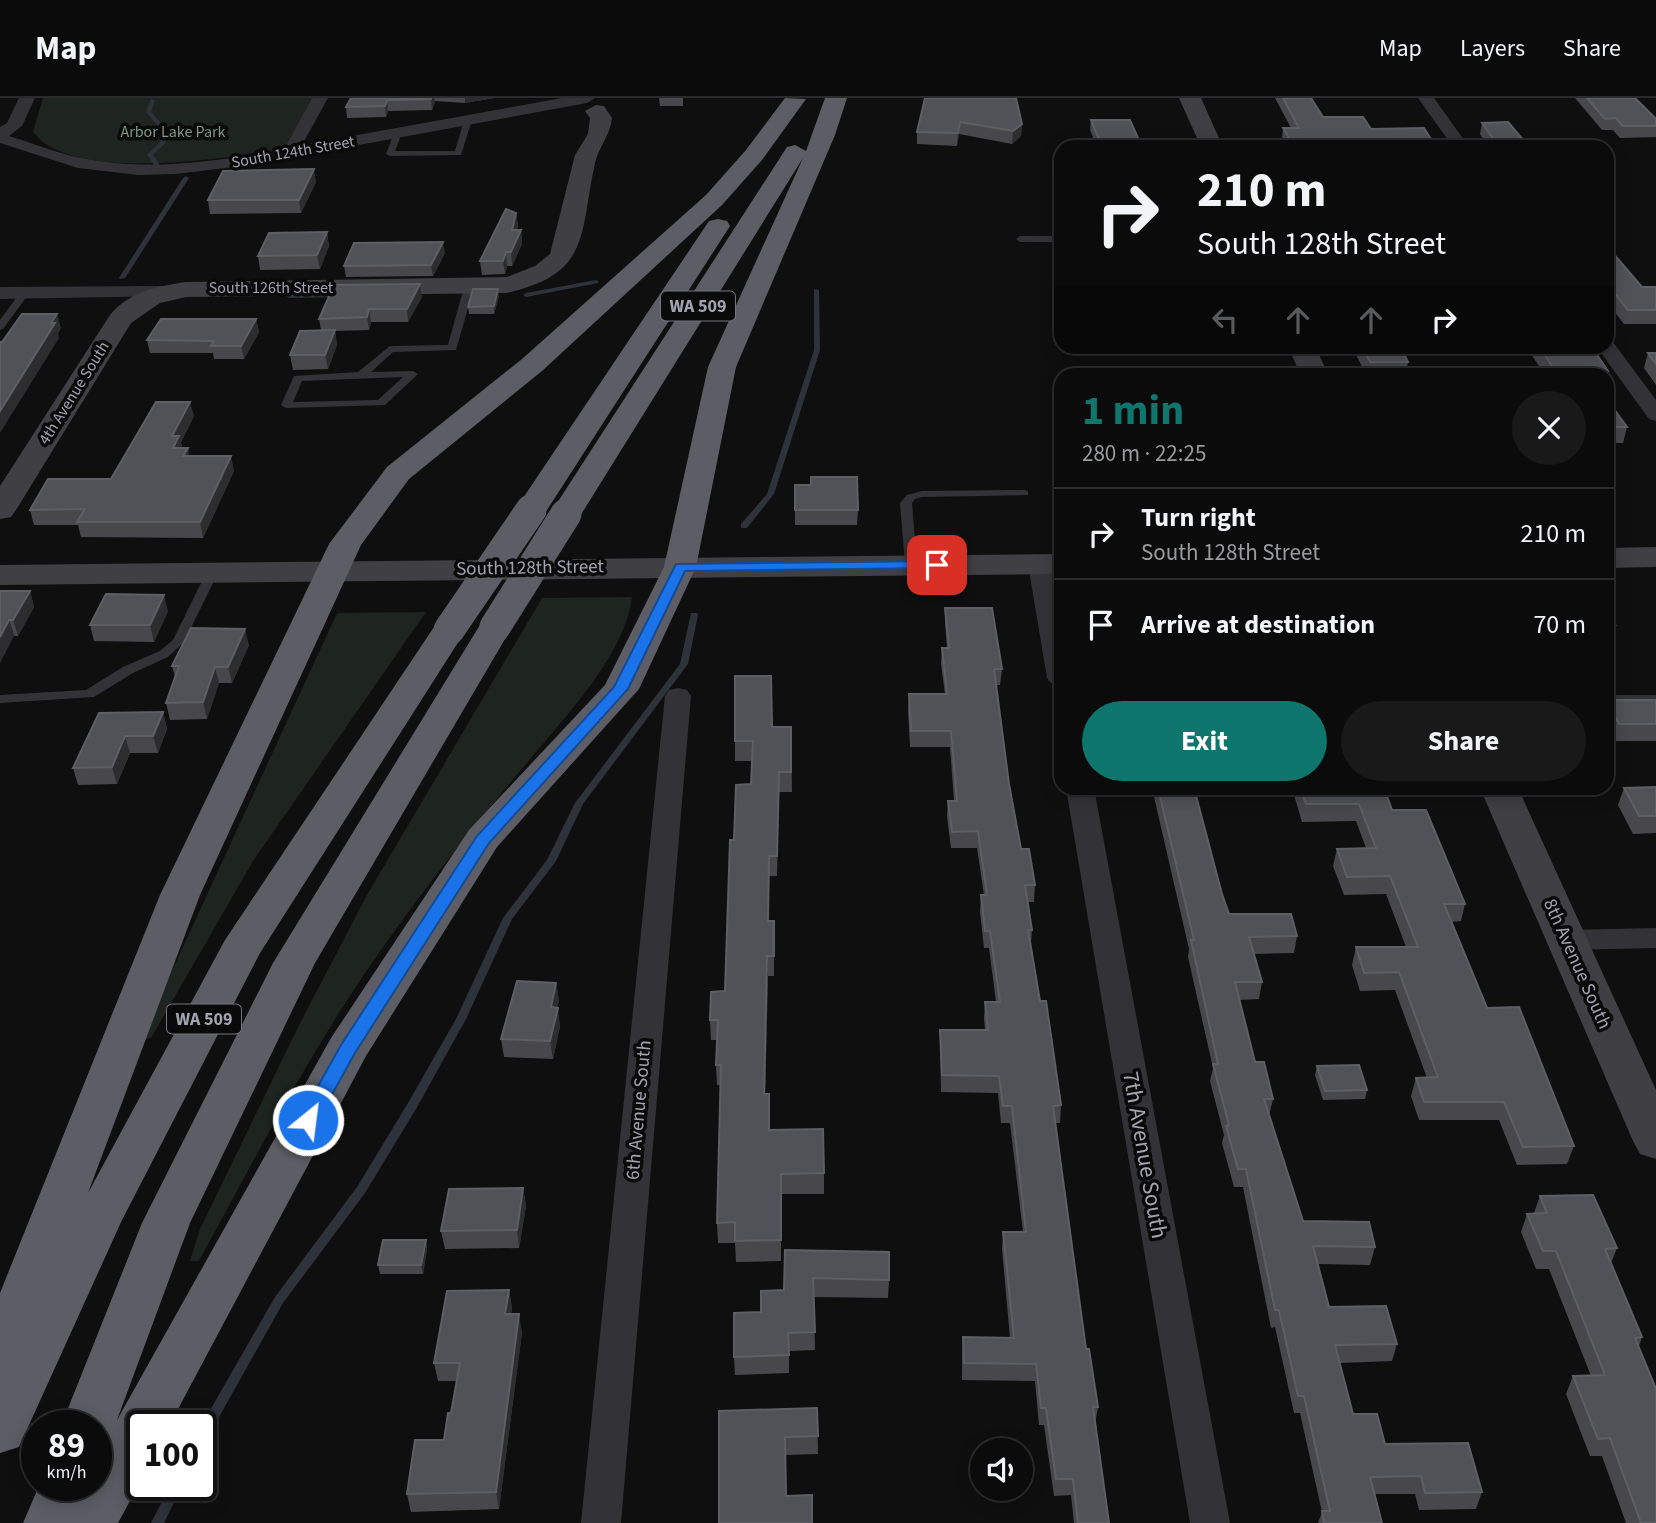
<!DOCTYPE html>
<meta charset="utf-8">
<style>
:root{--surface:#0b0b0c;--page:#19191a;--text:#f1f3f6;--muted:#9a9b9d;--line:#2b2b2d;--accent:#0f766e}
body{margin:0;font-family:"Source Sans 3",sans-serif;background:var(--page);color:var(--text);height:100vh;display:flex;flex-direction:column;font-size:26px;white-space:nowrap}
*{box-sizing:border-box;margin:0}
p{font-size:23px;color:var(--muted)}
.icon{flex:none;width:38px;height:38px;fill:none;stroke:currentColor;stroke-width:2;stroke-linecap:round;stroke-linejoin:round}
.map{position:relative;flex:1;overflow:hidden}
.details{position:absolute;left:1054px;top:270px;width:560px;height:427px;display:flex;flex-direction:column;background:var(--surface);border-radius:21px;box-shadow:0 4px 18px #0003,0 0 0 2px var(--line)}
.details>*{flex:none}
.top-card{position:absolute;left:1054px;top:42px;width:560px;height:214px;border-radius:21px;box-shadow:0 4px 18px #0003,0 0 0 2px var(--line);background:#0b0b0c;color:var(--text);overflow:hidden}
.tools{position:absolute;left:970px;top:1340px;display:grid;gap:14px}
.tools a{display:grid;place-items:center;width:63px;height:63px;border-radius:50%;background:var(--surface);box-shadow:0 4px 18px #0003,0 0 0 2px var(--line);font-size:35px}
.speed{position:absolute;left:21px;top:1312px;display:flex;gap:14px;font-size:35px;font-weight:700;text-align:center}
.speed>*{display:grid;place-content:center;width:91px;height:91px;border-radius:50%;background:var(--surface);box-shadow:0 4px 18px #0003,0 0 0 2px var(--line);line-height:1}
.speed small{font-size:18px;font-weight:400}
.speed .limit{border:4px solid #111;border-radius:10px;background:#fff;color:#111}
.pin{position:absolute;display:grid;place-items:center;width:60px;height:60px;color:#fff;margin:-30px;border-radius:14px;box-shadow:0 4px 10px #0006}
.me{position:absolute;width:77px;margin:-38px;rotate:29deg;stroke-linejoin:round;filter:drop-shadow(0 0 5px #0008)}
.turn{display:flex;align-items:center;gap:24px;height:147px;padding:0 28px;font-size:32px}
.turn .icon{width:91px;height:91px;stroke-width:2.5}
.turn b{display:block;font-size:49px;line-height:60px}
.lanes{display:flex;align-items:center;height:66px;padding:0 28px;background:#0003;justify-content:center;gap:35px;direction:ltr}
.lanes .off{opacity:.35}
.round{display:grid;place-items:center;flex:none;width:74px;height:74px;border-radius:37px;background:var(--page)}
.summary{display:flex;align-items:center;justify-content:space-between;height:119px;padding:0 28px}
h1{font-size:42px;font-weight:700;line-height:52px;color:var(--accent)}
.primary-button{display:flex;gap:14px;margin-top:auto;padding:14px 28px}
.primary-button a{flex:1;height:80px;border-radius:42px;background:var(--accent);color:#fff;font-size:28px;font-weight:700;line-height:80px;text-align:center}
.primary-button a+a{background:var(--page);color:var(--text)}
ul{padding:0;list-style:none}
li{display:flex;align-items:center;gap:21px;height:91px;padding:0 28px;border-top:2px solid var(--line)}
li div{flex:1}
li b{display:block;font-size:26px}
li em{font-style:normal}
header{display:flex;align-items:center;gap:42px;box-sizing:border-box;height:98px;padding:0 35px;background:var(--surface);border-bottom:2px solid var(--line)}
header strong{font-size:33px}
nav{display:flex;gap:38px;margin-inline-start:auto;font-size:24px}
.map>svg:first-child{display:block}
.green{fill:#1e2420}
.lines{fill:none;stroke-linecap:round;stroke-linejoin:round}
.stream{fill:#2e333b;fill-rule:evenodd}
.lane{fill:#333337;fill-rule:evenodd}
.street{fill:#333337;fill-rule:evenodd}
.secondary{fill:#3f3f44;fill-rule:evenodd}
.highway{fill:#5d5e65;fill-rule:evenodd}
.highway-bridge{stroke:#5d5e65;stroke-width:31}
.wall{fill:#48484c}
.shaded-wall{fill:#2d2d30}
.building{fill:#515257;stroke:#5e5e65;stroke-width:2}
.route{fill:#1a73e8;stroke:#114b97;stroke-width:2}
.labels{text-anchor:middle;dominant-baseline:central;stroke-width:7;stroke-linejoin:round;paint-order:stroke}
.far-park-label{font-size:16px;fill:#7b9882;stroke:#0a0a0b}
.far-street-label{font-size:16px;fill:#a2a3af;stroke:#0a0a0b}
.shield{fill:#0a0a0b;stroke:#74757e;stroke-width:2}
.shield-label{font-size:18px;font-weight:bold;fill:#a2a3af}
.street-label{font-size:19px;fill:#a2a3af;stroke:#0a0a0b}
.near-street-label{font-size:23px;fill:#a2a3af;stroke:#0a0a0b}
</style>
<header>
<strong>Map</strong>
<nav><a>Map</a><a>Layers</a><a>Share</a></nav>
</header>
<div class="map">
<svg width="1656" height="1425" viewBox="0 0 1656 1425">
<rect width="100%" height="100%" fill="#0f0f10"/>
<!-- green -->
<path class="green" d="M43 0H312L284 51C227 60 72 86 33 34Z
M632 499C626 551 575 608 542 647 479 721 418 797 363 878 302 969 251 1067 199 1163H190L200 1131 299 927 367 797 542 500Z
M426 514 253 763 151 940 140 942 337 515Z"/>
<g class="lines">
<!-- stream -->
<path class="stream" d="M151 1 155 2 151 14 169 34 165 45 153 57 159 66 156 68 154 67 147 57 160 44 163 34 146 14Z
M186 78 189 80 125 180 120 181 119 180 183 80Z
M596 182 598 183V185L526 199 523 197 526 195Z
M814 191 819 192 820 252 774 396 747 430H741V426L767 396 814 252Z
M341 196 344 198 343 199 289 200 286 198 289 196Z
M691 515H697L698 517 688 566 583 706 556 763 512 821 466 921 416 1011 365 1095 283 1205 205 1344 201 1345V1328L275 1199 357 1089 408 1005 456 921 503 820 547 762 575 705 680 566Z
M170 1388H182L164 1425H151Z"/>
<!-- lane -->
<path class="lane" d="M468 20 472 22 461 57 390 58 386 56 394 35 398 33 402 35 395 53H455L464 22Z
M1060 138V144H1020L1016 141 1020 138Z
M469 186 474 189 456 252 393 254 371 274 413 273 418 276 385 307 286 310 281 307 294 278 358 274 390 248 448 247 464 189ZM403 279 378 302 293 304 302 283Z
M22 192 30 194 3 231 0 232V222Z
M1024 392 1028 393V397L922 399 915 401 912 405 917 467 911 471 905 467 900 405 907 397 922 393Z
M212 471 218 475 184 544 168 559 133 575 94 599 0 605V597L86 592 123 569 160 553 173 542 206 475Z
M1606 597H1656V605H1606Z"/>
<!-- street -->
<path class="street" d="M19 0H35L22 28 9 38C32 45 57 55 81 60 148 74 218 63 284 51L312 0H328L302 47 562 0H595L587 5 250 67 176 76 138 77 78 70 0 45V29L7 25Z
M1418 0H1434L1469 49H1453Z
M163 188 172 194 170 198 0 201V189Z
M1606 242 1613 244 1656 302V323L1649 321 1596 248H1606Z
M1040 459 1048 461 1052 466 1060 513V588L1051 585 1047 580 1028 466 1032 461Z
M678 590 687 592 691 598 621 1425H581L665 598 669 592Z
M1066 690H1094L1230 1425H1190Z
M1656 830V850L1566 852 1555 849 1551 842 1555 835 1566 832Z"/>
<!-- secondary -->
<path class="secondary" d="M1179 0H1201L1223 49H1201Z
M596 7 604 8 612 20C610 38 599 48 595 65 579 139 591 175 507 195L186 199 160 205 131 225 16 412 11 419 0 421V388L108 220C125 195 157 188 186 184L507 179 535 168 550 156 575 57 588 36 590 20 585 13Z
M1288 248H1315L1328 276H1300Z
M1656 449V469L1606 470V450Z
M1060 456V476L0 487V467Z
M1480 690H1518L1656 992V1061L1640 1056 1633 1043Z"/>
<!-- highway -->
<path class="highway" d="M785 0 806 1 762 62 722 107 542 273 409 381 361 447 200 797 88 1095 225 842 432 532 437 525 449 522 461 525 466 532 260 855 122 1122 19 1349 0 1355V1195L160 797 329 446 387 369 522 261 706 97 746 52Z
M825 0H847L835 37 736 269 696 469 639 591 497 749 366 958 169 1328H142V1381L118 1425H23L39 1388H96V1359L104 1346 96 1348V1328H61L142 1125 273 865 483 522 495 519 507 522 512 529 315 865 190 1125 117 1322 331 940 469 732 605 587 664 469 708 269 803 60 577 423 566 425 555 423 550 416 787 49 795 47 806 53Z
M718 121 727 123 730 128 547 412 542 419 531 421 520 419 515 412 709 123Z"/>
<!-- highway-bridge -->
<path class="highway-bridge" d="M495 529 566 416
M449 532 531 412"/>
</g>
<!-- wall -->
<path class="wall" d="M351 0H494L465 5 435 3 432 12 388 13 386 19 347 20 346 9Z
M659 0H683V8H660Z
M925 0 1022 26 1021 38 1012 46 959 36 957 48 917 46V34Z
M1275 0H1311L1323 19 1371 31 1436 49H1286L1282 41 1283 30H1291Z
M1575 0H1635L1656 21V39L1620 40 1613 32H1602Z
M1091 22 1142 49H1158H1097L1090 32Z
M1482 25 1529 49H1488L1480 36Z
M316 84 301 115 210 116 208 102Z
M516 115 518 128 517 132H521L522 146 512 168H507L505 176 482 177 480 163Z
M327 134 329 148 320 171 260 172 258 158Z
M1606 147 1642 189H1656V226H1624L1606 203Z
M445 155 433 178 346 179 344 168Z
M499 198 494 216H469L468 209Z
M422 199 408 224H371L369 232 335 233 337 247 328 271 293 272 290 257 321 232 319 221Z
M256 221 259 234 244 261H214L213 255H150L147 242Z
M1358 248H1400L1408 264 1406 276H1366L1356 257Z
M1526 248H1591L1608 273 1606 278V276H1544Z
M1648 255 1656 266V287L1644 270Z
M1606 286 1611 292 1608 302 1627 329 1623 345H1606Z
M194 318 181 344 182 350 190 358 234 373 203 440 81 439 78 427H34L30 412 111 381Z
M795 387 858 412 857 427H795Z
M0 493H30L34 509 18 538H14Z
M945 510 1002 571 1000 587H996L1009 686 1021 751 1035 787 1034 804H1028L1032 832 1031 845 1040 903 1061 1007 1060 1025H1055L1086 1251 1098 1309 1095 1326 1109 1425H1074L1071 1397 1054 1398 1044 1327H1039L1035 1283 962 1282V1257L963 1239 1010 1240 1002 1151 1003 1134H1023L1010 1025H1001L998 995 941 994 940 949V932H985L984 921 985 904H996L989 850H984L980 814 981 797H984L977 750H951L947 719 948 703H954L950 649H910L908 612 909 596H945L941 566 942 550H947L945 525Z
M168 513 154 544 94 543 90 527Z
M1606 514 1615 527 1610 541H1606Z
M249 547 232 585H219L207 621 170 622 166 605 175 579 172 568Z
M1606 602H1656V643H1614L1606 630Z
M163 614 167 631 158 655H130L117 686 78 687 73 670Z
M772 629H791L792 694H779L777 778H769V823H774V878H768L765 996 770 1031 824 1075V1096H781V1163L736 1164 735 1145H718L717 1125 721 987H717L716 967 717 942H711L710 922 725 893 734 742 751 686 752 663H735V643Z
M1656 689V735L1633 736 1618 707 1624 690Z
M1152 690H1194L1222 796 1229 816 1297 838 1294 855 1254 856 1262 884 1259 901 1239 902 1255 964 1273 1001 1269 1018 1303 1123 1375 1149 1370 1167 1317 1166 1329 1209 1397 1246 1392 1263 1340 1265 1353 1316 1385 1346 1482 1394 1476 1411 1419 1412 1415 1396H1374L1382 1425H1318L1322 1414 1300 1315H1294L1275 1229 1271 1230 1243 1089H1234L1222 1045 1224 1037 1210 983 1213 970 1188 859 1189 851Z
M1292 690H1384L1392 712 1465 806 1461 823 1451 824 1487 910 1574 1048 1567 1066 1517 1067 1499 1022H1419L1411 998 1416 980H1427L1395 892 1360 893 1352 867 1356 849H1406L1386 796 1344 797 1333 768 1337 751 1366 750 1356 723 1302 724Z
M556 885 559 903 557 910 560 928 553 961 504 959 501 941Z
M1317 968 1367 992 1365 1001 1323 1002 1315 977Z
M523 1090 526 1108 519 1150 445 1151 441 1133Z
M1540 1098 1617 1150 1611 1165 1642 1239 1639 1248 1656 1425H1626L1602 1358H1590L1566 1296 1573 1278H1591L1549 1171H1536L1521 1134 1527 1116 1534 1115Z
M426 1142 427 1151 423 1176H380L378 1167Z
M785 1152 889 1182 888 1200 814 1199 815 1252 789 1253V1275L735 1277 734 1259 761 1214 784 1192Z
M509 1192 512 1210 511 1216 522 1234 499 1411 411 1414 407 1396 444 1342 451 1315 457 1283H438L434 1265Z
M817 1310 818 1356 785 1357 786 1398 719 1425V1313Z"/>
<!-- shaded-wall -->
<path class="shaded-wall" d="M431 0H434L435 3 432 12Z
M465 0H494L465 5Z
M387 2 388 13 386 19 385 8Z
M960 24 959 36 957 48 958 35Z
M1022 26 1021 38 1012 46 1013 33Z
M314 71 316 84 301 115 299 102Z
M516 115 518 128 513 146 512 132Z
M521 132 522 146 512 168 511 154Z
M327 134 329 148 320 171 317 157Z
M443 144 445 155 433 178 431 167Z
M506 154 507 168 505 176 503 163Z
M420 186 422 199 408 224 407 211Z
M498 191 499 198 494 216V208Z
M369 211 371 224 369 232 367 219Z
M57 216 61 230 58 236 59 240 0 335V313Z
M256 221 259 234 244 261 241 248Z
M335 232 337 247 328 271 325 257Z
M190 304 194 318 181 344 183 353 173 350 172 338Z
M188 350 191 365 183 358Z
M231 358 234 373 203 440 200 424Z
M30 493 34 509 18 538 13 522Z
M164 497 168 513 154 544 150 527Z
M9 522 14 538 0 565V539Z
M245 531 249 547 232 585 228 569Z
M215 569 219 585 207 621 203 604Z
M163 614 167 631 158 655 153 638Z
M125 638 130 655 117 686 112 669Z
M779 674V694L777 778V758Z
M767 858 768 878 765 1016 764 996Z
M556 885 559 903 553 927 551 909Z
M558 910 560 928 553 961 550 943Z
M523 1090 526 1108 519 1150 517 1132Z
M426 1142 427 1151 423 1176 421 1167Z
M509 1192 512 1210 508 1234 505 1216Z
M519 1216 522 1234 499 1411 496 1394Z"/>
<!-- building -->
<path class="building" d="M351 0H431V1L387 2 385 8 346 9Z
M925 0H1016L1022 26 1013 33 960 24 958 35 917 34Z
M1283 0H1311L1323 19H1363L1371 31 1424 30 1436 49H1294L1283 30H1299Z
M1587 0H1635L1656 21V28H1623L1616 20 1605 21Z
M1091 22H1130L1142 49H1158H1102Z
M1508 24 1529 49H1499L1482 25Z
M314 71 299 102H208L223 73Z
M506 111 516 115 512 132H521L511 154H506L503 163H480Z
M327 134 317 157 258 158 269 135Z
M443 144 431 167 344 168 354 145Z
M1606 147 1642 189H1656V212H1628L1606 185Z
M420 186 407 211H369L367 219 319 221 334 187Z
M473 191H498L494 208 468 209Z
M22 216H57L51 225H55L0 313V244H2Z
M161 221H256L241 248H211L214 243 147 242Z
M335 232 325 257H290L300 233Z
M1362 248H1400L1408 264H1370Z
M1539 248H1591L1608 273H1598L1600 276H1557Z
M1648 255H1656V266Z
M1606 300 1627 329H1606Z
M156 304H190L172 338H179L173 350H188L183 358H231L200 424H77L85 411 30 412 48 381H111Z
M811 379H857L858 412H795V387H811Z
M0 493H30L13 522H9L0 539Z
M106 496 164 497 150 527H90Z
M945 510H992L1002 571H994L1009 686 1021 751H1029L1035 787H1025L1032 832H1028L1040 903H1046L1061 1007 1053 1008 1086 1251H1089L1098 1309H1093L1109 1425H1078L1073 1381H1056L1046 1310H1041L1036 1266 964 1265 963 1239 1014 1240 1003 1134H1026L1012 1008H1003L999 978 942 977 940 932H988L985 904H1000L990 833H985L981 797H987L978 733 952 734 948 703H957L951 633H911L909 596H947L942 550H949Z
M1606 514 1615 527H1606Z
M191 530 245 531 228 569H215L203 604 166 605 179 568H172Z
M735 578H771L772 629H791V674H779L777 758H769L768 823H774V858H767L764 996H769V1032L823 1031 824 1075 781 1076V1142L735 1143V1124L717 1125 721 967H716L718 922H710L711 894 725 893 730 742H734L736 687 751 686 753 643H735Z
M1606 602H1656V626H1619Z
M163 614 153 638H125L112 669 73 670 99 615Z
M1656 689V718H1639L1624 690Z
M1158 690H1194L1222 796 1229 816H1291L1297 838 1249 839 1262 884H1235L1255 964H1264L1273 1001H1264L1303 1123 1369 1124 1375 1149 1313 1148 1329 1209 1386 1208 1397 1246 1335 1247 1353 1316H1377L1385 1346 1468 1345 1482 1394 1425 1395 1421 1378 1370 1379 1382 1425H1324L1322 1413H1330L1304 1298H1298L1279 1212H1275L1246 1071H1238L1226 1028 1229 1027 1213 966H1218L1191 842H1194Z
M1300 690H1384L1392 712H1426L1465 806H1444L1487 910 1519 909 1574 1048 1523 1049 1504 1004H1424L1416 980 1438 979 1399 874 1364 875 1356 849H1418L1390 778 1347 779 1337 751 1376 750 1359 706H1306Z
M517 883 556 885 551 909 558 910 550 943 501 941Z
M1359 967 1367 992 1325 993 1317 968Z
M523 1090 517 1132 441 1133 449 1091Z
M1593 1097 1617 1150 1605 1151 1642 1239 1635 1240 1656 1291V1425H1641L1610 1340 1598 1341 1573 1278 1605 1277 1556 1153H1543L1527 1116 1547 1115 1540 1098Z
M383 1142H426L421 1167H378Z
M785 1152 889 1154V1182L813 1180 815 1234 788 1235 789 1257 734 1259V1215L761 1214V1193L784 1192Z
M509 1192 505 1216H519L496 1394 407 1396 415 1342H444L448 1315H451L460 1265H434L447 1193Z
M817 1310 818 1338 785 1339 786 1398 812 1397V1425H719V1313Z"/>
<!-- route -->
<path class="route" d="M937 463 942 464V470L685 473 628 591 489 745 355 955 315 1027H302L299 1022 341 947 477 738 614 589 676 466Z"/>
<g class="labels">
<!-- far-park labels -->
<g class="far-park-label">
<text x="173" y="34">Arbor Lake Park</text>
</g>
<!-- far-street labels -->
<g class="far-street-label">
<text transform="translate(293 54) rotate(-10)">South 124th Street</text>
<text x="271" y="190">South 126th Street</text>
<text transform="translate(74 295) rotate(-58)">4th Avenue South</text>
</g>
<!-- shield labels -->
<g class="shield">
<rect x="661" y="193.5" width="74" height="29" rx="5"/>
<rect x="167" y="906.5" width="74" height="29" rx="5"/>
</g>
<g class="shield-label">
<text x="698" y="208">WA 509</text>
<text x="204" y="921">WA 509</text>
</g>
<!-- street labels -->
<g class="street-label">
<text transform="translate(530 470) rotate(-1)">South 128th Street</text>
<text transform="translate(1577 866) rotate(66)">8th Avenue South</text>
<text transform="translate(639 1012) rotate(-85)">6th Avenue South</text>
</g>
<!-- near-street labels -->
<g class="near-street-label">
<text transform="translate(1145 1057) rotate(80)">7th Avenue South</text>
</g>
</g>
</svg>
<div class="tools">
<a><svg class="icon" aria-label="sound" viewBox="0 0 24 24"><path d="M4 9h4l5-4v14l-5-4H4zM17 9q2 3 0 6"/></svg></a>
</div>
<div class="speed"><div>89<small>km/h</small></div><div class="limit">100</div></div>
<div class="pin" style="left:937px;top:467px;background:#d93025"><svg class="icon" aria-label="arrive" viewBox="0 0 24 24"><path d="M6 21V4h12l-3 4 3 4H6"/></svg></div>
<svg class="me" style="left:308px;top:1022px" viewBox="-20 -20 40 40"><circle r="17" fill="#1a73e8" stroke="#fff" stroke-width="3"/><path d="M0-11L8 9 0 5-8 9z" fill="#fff"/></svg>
<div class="top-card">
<div class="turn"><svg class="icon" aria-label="right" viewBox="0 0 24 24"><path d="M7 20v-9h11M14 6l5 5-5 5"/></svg><div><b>210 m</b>South 128th Street</div></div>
<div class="lanes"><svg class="icon off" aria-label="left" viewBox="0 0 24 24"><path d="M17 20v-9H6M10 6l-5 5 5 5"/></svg><svg class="icon off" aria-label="ahead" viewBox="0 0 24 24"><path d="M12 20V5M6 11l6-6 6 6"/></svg><svg class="icon off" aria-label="ahead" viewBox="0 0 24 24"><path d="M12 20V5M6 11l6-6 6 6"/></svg><svg class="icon" aria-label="right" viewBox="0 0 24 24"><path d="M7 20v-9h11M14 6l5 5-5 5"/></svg></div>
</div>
<section class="details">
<div class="summary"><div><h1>1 min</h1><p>280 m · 22:25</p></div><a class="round"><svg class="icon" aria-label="close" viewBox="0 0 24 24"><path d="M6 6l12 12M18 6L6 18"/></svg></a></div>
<ul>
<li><svg class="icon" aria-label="right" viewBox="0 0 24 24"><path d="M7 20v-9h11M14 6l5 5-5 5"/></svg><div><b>Turn right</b><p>South 128th Street</p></div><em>210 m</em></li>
<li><svg class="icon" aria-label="arrive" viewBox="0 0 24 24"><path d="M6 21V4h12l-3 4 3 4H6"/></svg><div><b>Arrive at destination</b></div><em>70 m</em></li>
</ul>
<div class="primary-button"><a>Exit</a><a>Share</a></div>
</section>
</div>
